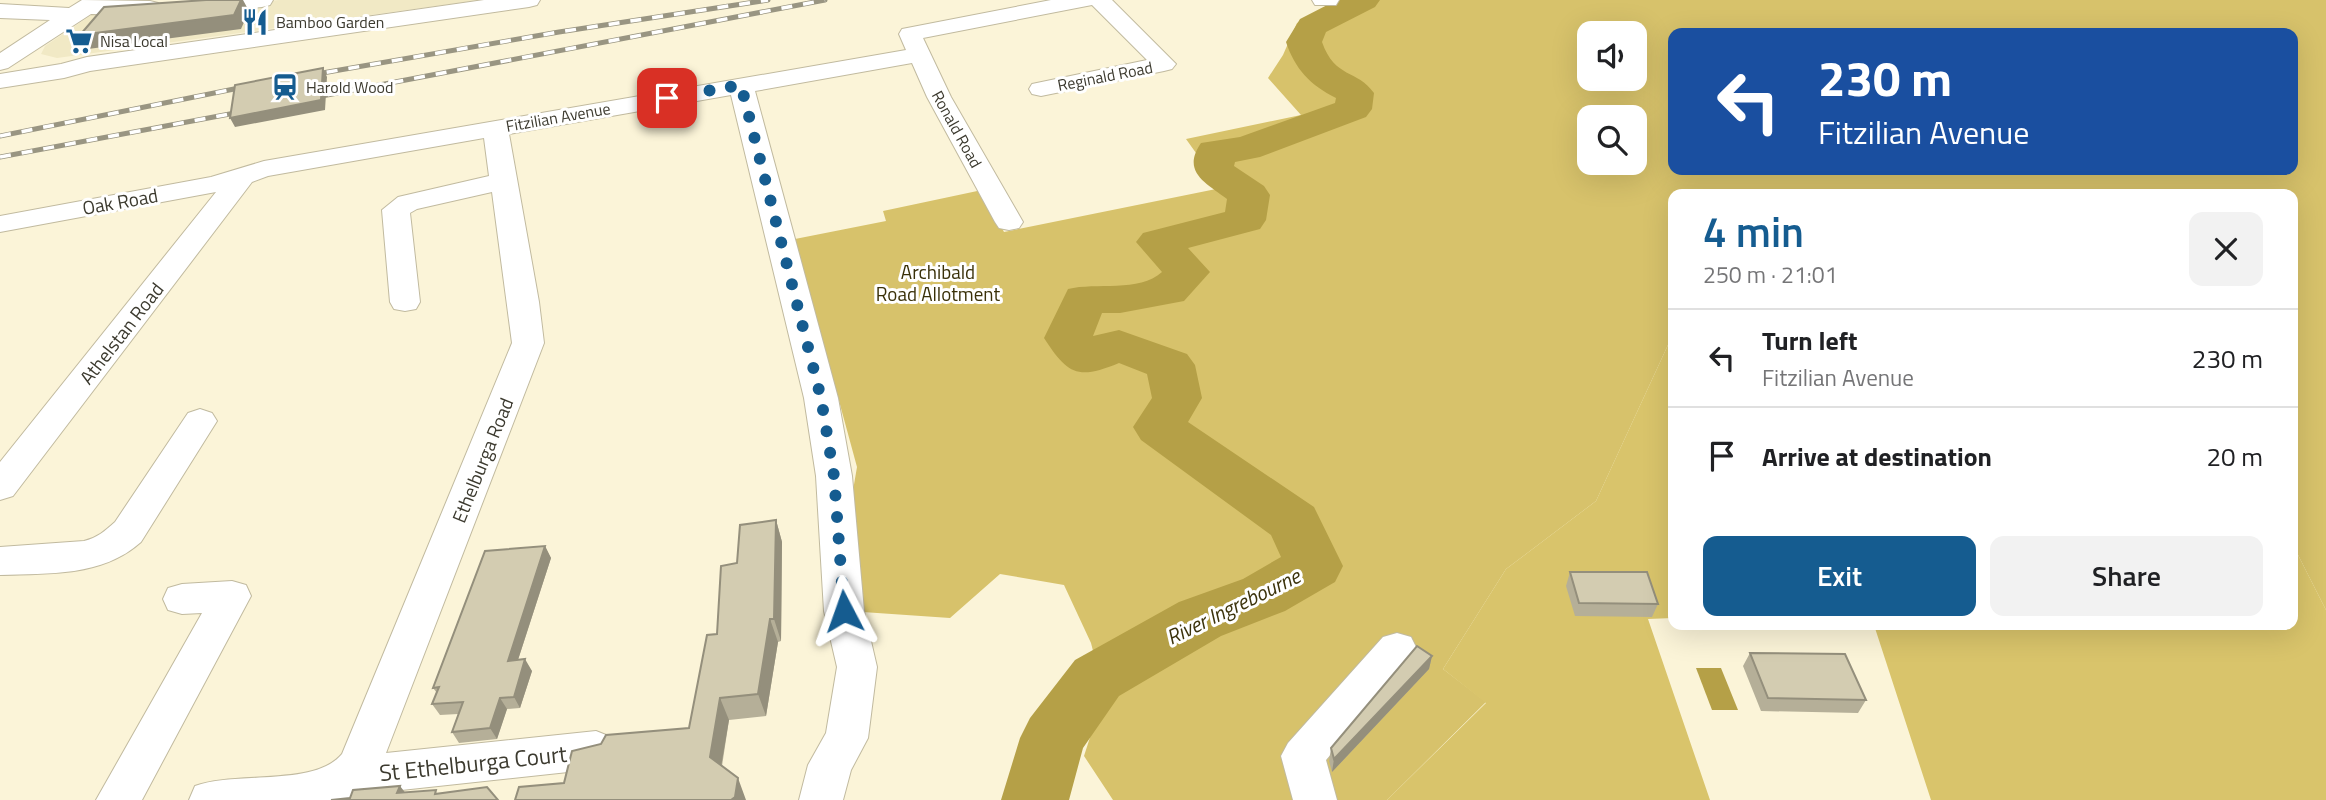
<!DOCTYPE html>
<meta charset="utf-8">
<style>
:root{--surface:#fff;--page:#f2f2f2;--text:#202124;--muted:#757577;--line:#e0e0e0;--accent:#155c90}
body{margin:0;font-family:"Titillium Web",sans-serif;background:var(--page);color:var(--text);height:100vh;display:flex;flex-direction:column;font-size:26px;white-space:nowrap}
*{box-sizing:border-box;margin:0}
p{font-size:23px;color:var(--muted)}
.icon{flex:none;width:38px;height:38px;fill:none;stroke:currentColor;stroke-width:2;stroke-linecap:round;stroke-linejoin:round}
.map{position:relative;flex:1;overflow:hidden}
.panel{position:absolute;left:1668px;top:189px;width:630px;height:441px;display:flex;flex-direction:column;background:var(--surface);border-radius:14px;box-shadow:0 7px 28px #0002}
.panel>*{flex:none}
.banner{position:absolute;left:1668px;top:28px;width:630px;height:147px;border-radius:14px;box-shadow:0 7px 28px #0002;background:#1a4fa0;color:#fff;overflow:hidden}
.controls{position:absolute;left:1577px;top:21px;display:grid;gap:14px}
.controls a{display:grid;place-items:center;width:70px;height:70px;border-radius:14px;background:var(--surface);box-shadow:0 7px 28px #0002;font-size:35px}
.pin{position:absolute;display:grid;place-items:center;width:60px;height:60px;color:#fff;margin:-30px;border-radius:14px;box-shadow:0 4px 10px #0006}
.me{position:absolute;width:77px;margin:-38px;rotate:356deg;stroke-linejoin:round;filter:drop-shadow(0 0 5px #0008)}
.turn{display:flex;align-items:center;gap:24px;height:147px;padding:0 35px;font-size:32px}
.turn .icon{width:91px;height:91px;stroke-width:2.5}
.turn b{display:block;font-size:49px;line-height:60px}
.round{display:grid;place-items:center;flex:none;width:74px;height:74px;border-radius:14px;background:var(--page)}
.summary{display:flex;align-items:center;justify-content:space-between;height:119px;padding:0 35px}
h1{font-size:42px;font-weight:600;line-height:52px;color:var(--accent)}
.cta{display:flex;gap:14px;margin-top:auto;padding:14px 35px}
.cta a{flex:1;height:80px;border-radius:14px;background:var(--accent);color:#fff;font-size:28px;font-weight:600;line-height:80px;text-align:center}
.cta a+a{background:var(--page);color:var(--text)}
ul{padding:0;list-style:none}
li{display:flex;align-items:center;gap:21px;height:98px;padding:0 35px;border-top:2px solid var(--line)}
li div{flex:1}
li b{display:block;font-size:26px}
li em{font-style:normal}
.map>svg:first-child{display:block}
.built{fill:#f1e9c5}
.green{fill:#d7c26b;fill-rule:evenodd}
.forest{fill:#d9c46b}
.water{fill:#b5a047}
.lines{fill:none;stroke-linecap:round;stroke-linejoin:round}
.river{fill:#b5a047;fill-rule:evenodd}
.minor-casing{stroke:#c1ba9f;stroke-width:2}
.minor{fill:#fff;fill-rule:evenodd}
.rail-casing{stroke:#999582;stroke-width:5}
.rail{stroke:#fff;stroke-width:3.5;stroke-dasharray:11;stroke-linecap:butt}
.wall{fill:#b5af98}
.shaded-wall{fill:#948f7c}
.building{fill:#d3ccb1;stroke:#948f7c;stroke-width:2}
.route{stroke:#155c90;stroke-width:12;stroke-dasharray:0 21.6}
.labels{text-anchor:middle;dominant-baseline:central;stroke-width:6;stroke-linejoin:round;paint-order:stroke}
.far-poi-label{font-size:16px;fill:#3c3a2f;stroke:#fff;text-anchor:start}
.far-street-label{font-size:16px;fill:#3c3a2f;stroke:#fff}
.street-label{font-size:19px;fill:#3c3a2f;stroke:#fff}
.park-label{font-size:19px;fill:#393008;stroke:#fff}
.water-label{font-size:21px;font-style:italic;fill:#3c330c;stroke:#fff}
.near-street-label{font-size:23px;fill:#3c3a2f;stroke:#fff}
</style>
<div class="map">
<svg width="2326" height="800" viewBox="0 0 2326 800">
<rect width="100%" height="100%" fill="#fbf4d8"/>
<!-- built -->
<path class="built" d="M279 0H480L57 58 41 54 45 46 96 12 177 11Z"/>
<!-- green -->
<path class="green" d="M1346 0H2326V610L2293 545 2292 194H1673V334L1596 501 1506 569 1443 669 1486 702 1387 800H1113L1084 756 1104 694 1091 643 1064 585 1000 574 950 618 848 611 843 549 857 467 795 239 886 221 883 211 982 190 1004 232 1221 188 1186 139 1301 115 1268 78 1283 55 1297 23ZM1589 33H1634V79H1589ZM1673 33H2292V170H1673ZM1589 117H1634V163H1589Z"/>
<!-- forest -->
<path class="forest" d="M1673 334V618L1648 619 1710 800H1387L1486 703 1443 669 1506 569 1596 501Z
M2293 545 2326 610V800H1931L1874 625H2292Z"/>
<!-- water -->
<path class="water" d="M1696 668H1721L1738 710H1712Z"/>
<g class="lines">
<!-- river -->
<path class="river" d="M1337 0H1380L1375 7 1326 32 1322 42C1335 79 1357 69 1374 93L1372 109 1366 117 1260 157 1235 162 1234 166 1264 186 1270 195 1266 220 1260 229 1188 248 1210 272 1184 301 1120 313H1102L1093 336 1119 330 1187 354 1195 365 1202 398 1188 422 1314 507 1343 566 1335 582 1285 611 1221 636 1119 696 1083 748 1069 800H1001L1020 738 1030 718 1075 660 1179 602 1243 579 1281 557 1271 535 1141 440 1133 427 1152 398 1147 374 1119 363C1078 380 1068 375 1044 338L1068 289C1096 282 1139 293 1162 272L1136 242 1143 233 1225 212 1227 199C1206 183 1181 172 1201 143L1240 137 1335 103 1336 98C1310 85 1295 69 1286 42L1300 19Z"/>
<defs>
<path id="minor" d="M82 0 150 1 158 3 161 8 158 13 150 15 91 14 8 68 0 70V53L50 20 0 18V4L69 8Z
M198 0H273L270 5 262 7 200 13 192 11 189 6Z
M484 0H540L537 5 529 7 90 71 64 78 0 88V74L61 64 87 57Z
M1051 0H1112L1176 64 1172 69 1164 71 1041 96 1032 94 1029 89 1032 84 1147 60 1092 5 923 38 951 97 1023 222 1019 228 1009 230 999 228 995 222 927 97 912 63 755 91 838 398 852 476 864 611 877 667 868 738 851 770 843 800H799L808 765 826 733 837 667 824 611 816 476 804 398 731 95 509 134 539 302 544 343 386 753 596 731 611 737 618 750 611 763 596 769 355 795 343 800H189L195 786C235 771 315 787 342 754L512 343 492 192 417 209 410 213 420 302 416 309 405 311 394 309 390 302 382 210 398 197 489 176 484 138 268 176 252 182 13 496 0 500V462L216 192 0 232V216L211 177 264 161 906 50 899 34 902 29Z
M1312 0H1339L1336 5H1315Z
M200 409 212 413 217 421 141 542C102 577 49 573 0 575V547L84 541C97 538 105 531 115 522L188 413Z
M232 581 246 585 251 596 142 800H96L202 613 182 614 168 610 163 599 168 588 182 584Z
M1397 633 1411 637 1417 649 1411 661 1326 760 1337 800H1293L1281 756 1288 743 1383 637Z"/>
</defs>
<!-- minor casing -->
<use href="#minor" class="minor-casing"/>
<!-- minor -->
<use href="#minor" class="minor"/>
<defs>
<path id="rail" d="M305 76 559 32 768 0
M306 99 825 0
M0 136 254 85
M0 157 251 110"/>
</defs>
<!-- rail casing -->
<use href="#rail" class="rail-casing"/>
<!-- rail -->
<use href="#rail" class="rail"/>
</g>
<!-- wall -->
<path class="wall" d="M776 520 782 542 781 641 778 642 766 716 729 720 722 766 564 783 689 728 737 563Z
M545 546 551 558 518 660 532 671 520 708 507 709 497 739 459 743 452 732 458 714 440 715 432 704 437 693 433 688Z
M1570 572 1658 604 1652 617 1575 616 1566 586Z
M1750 653 1866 700 1858 713 1761 711 1743 666Z
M1432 656 1429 669 1332 772 1329 761 1331 748Z"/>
<!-- shaded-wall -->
<path class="shaded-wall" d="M241 0H243L249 11 241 29 88 49 80 35Z
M323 68 327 77 325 110 235 127 230 118Z
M776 520 782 542 781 641 774 619Z
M545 546 551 558 514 672 508 661Z
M770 619 778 642 766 716 758 694Z
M1432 656 1429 669 1332 772 1334 759Z
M525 659 532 671 520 708 514 697Z
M500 698 507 709 497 739 490 728Z
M720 698 729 720 719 779 710 757Z
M738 778 746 800H731Z
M400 786 411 800 397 793Z"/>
<!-- building -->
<path class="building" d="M206 0H241L234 15 80 35 104 7Z
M323 68 321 100 230 118 235 85Z
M776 520 774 619H770L758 694 720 698 710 757 738 778 735 797 731 800H515L519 787 564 783 572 751 601 744 606 735 689 728 707 635 717 634 721 566 737 563 740 525Z
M545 546 508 661 525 659 514 697 500 698 490 728 452 732 463 702 432 704 439 687 433 688 485 551Z
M1570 572H1647L1658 604 1579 603Z
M1417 646 1432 656 1334 759 1331 748Z
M1750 653 1845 654 1866 700 1768 698Z
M400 786 397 793 436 790 435 794 487 787 498 800H331L350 798 353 790Z"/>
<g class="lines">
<!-- route -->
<path class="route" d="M667 98 741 85 821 398 834 476 844 611"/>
</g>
<!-- icons -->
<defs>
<symbol id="restaurant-bare" viewBox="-9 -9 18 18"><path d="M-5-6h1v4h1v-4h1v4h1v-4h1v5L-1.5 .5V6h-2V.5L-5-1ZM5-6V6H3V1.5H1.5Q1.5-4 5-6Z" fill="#155c90" stroke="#fff" stroke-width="2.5" paint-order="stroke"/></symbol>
<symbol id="supermarket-bare" viewBox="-9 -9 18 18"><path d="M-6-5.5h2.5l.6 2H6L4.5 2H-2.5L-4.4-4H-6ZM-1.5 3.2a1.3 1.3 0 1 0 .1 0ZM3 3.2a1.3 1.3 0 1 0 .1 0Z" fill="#155c90" stroke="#fff" stroke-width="2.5" paint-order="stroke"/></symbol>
<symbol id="station-bare" viewBox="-9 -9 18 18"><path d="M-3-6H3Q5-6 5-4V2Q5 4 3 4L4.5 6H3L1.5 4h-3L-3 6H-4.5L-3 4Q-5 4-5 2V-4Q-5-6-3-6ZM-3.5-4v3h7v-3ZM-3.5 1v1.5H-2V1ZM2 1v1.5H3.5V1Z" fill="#155c90" stroke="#fff" stroke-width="2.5" paint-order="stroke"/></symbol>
</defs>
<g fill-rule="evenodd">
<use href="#restaurant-bare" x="236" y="3" width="38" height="38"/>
<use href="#supermarket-bare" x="60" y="22" width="38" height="38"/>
<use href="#station-bare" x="266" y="68" width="38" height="38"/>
</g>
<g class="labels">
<!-- far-poi labels -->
<g class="far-poi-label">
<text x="276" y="22">Bamboo Garden</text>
<text x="100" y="41">Nisa Local</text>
<text x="306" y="87">Harold Wood</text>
</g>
<!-- far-street labels -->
<g class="far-street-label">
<text transform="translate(1105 76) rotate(-11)">Reginald Road</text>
<text transform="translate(558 117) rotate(-10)">Fitzilian Avenue</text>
<text transform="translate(957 129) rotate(61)">Ronald Road</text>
</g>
<!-- street labels -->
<g class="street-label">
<text transform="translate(120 201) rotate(-10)">Oak Road</text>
<text transform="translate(121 333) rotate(-52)">Athelstan Road</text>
<text transform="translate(482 460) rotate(-68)">Ethelburga Road</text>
</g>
<!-- park labels -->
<g class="park-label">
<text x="938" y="271">Archibald<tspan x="938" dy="22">Road Allotment</tspan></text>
</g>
<!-- water labels -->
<g class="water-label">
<text transform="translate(1233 606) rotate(-26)">River Ingrebourne</text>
</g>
<!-- near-street labels -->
<g class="near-street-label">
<text transform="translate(473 763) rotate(-6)">St Ethelburga Court</text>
</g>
</g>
</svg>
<div class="controls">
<a><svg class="icon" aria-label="sound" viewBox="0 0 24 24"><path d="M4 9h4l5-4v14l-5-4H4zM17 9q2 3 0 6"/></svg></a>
<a><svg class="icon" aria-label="search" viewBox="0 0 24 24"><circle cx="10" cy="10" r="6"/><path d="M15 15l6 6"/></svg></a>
</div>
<div class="pin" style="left:667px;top:98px;background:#d93025"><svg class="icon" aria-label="arrive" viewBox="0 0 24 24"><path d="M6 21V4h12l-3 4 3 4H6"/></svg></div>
<svg class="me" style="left:844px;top:611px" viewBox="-20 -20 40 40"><path d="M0-17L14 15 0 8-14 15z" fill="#155c90" stroke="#fff" stroke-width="4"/></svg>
<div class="banner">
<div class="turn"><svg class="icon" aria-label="left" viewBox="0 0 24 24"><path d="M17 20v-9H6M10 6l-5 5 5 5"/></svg><div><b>230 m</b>Fitzilian Avenue</div></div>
</div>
<section class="panel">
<div class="summary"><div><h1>4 min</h1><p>250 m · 21:01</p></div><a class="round"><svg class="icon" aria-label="close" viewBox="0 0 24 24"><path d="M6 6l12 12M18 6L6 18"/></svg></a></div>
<ul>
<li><svg class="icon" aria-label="left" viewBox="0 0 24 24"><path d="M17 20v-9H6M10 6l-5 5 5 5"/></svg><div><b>Turn left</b><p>Fitzilian Avenue</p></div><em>230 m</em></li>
<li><svg class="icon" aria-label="arrive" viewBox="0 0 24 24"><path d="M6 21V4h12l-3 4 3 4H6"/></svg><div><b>Arrive at destination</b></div><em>20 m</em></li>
</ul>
<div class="cta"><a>Exit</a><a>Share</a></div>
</section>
</div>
